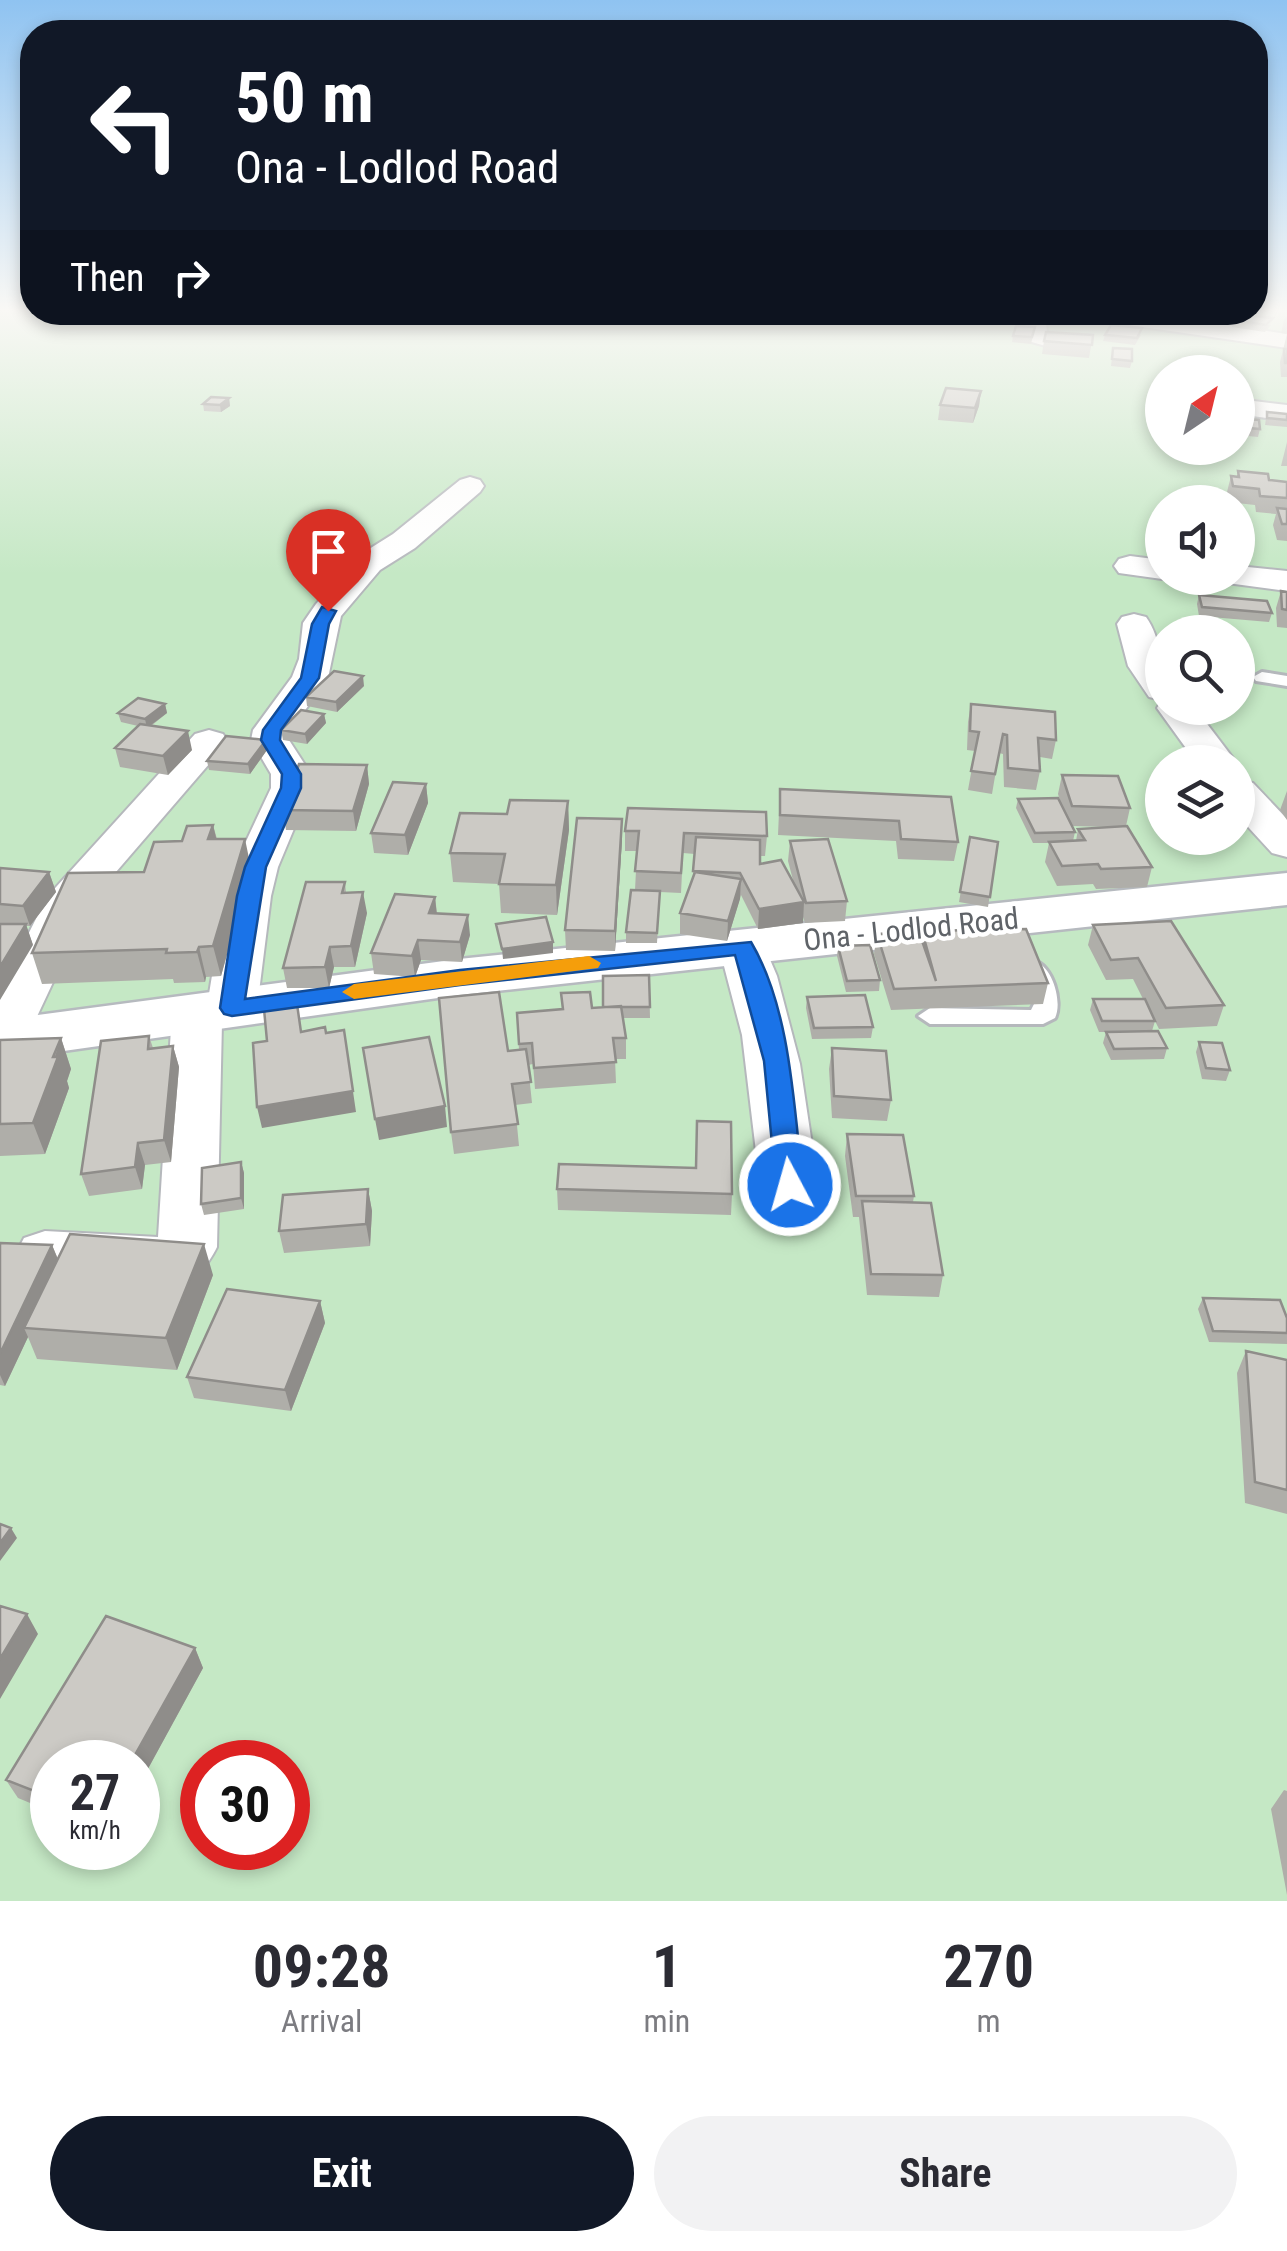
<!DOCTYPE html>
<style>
:root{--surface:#fff;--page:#f2f2f3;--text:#2b2b33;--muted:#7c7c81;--accent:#111827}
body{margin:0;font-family:"Roboto Condensed",sans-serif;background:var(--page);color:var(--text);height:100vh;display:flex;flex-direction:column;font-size:38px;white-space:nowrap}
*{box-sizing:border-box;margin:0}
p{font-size:32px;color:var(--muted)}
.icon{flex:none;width:55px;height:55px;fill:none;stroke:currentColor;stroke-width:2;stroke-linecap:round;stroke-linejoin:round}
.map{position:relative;height:1901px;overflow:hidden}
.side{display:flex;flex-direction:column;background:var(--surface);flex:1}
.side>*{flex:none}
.hud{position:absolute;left:20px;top:20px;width:1248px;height:305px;border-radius:40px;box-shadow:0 5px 15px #0003;background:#111827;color:#fff;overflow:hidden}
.needle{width:65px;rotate:35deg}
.fabs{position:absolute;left:1145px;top:355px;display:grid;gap:20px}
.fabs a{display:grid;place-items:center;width:110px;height:110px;border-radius:50%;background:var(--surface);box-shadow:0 5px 15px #0003;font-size:50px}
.speed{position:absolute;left:30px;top:1740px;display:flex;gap:20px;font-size:50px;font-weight:700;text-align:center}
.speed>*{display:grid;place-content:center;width:130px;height:130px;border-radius:50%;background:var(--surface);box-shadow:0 5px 15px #0003;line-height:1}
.speed small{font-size:25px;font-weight:400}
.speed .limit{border:15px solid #d22;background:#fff;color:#111}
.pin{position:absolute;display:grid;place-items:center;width:85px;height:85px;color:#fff;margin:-102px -42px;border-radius:50% 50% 50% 0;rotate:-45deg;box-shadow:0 0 10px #0007}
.pin .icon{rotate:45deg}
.me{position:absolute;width:110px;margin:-55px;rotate:354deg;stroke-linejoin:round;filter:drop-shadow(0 0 8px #0008)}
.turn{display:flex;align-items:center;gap:35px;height:210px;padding:0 50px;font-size:45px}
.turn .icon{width:130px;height:130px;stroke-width:2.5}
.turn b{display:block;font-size:70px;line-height:85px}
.then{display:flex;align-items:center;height:95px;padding:0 50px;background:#0003;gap:20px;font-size:38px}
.eta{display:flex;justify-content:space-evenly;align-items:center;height:170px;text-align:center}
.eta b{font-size:60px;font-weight:700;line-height:70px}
.button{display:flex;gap:20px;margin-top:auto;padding:20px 50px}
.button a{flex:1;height:115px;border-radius:60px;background:var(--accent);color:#fff;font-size:40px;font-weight:700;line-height:115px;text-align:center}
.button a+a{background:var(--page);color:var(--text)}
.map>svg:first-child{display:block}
.green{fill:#c5e8c5;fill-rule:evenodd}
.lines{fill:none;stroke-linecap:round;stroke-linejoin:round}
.lane-casing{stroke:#b5b8bc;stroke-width:6}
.street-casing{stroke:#b5b8bc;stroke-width:4}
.secondary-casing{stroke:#b6babf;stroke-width:5}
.lane{fill:#fff;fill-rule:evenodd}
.street{fill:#fff;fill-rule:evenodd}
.secondary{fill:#fff;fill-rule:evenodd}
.wall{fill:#afaea9;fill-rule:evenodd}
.shaded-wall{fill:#8f8d8a}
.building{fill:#cccac5;stroke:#8f8d8a;stroke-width:2.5}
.route{fill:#1a73e8;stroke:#114b97;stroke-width:2.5}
.slow{fill:#f59e0b}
.labels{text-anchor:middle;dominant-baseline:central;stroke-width:9;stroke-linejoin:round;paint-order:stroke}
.street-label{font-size:30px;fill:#5f6368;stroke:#fff}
</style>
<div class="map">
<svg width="1287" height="1901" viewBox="0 0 1287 1901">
<rect width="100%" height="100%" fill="#f1efe8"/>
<!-- green -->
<path class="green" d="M0 308H32V312H1255V308H1287V1901H0ZM1162 372H1238V448H1162ZM1162 502H1238V578H1162ZM1162 632H1238V708H1162ZM1162 762H1238V838H1162ZM52 1762H138V1848H52ZM202 1762H288V1848H202Z"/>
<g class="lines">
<defs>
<path id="lane" d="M1262 672 1287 676V686L1256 681 1253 677Z
M1034 961C1052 965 1063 1002 1055 1018L1043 1024H930L918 1016 930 1008 1031 1010 1035 1002 1023 968Z"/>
<path id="street" d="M1037 312H1140L1287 334V348L1115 323 1046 324 1047 332 1082 342 1085 347 1074 354 1028 341 1024 320Z
M1238 399 1287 405V421L1238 414Z
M470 477 480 480 484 486 480 492 415 548 380 570 341 616 328 678 291 730 289 740 311 774V788L278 867 271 896 257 1008 250 1020 232 1024 222 1022 217 1247C210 1261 201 1275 186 1281 159 1293 54 1282 24 1272L15 1255 24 1238 45 1231 158 1237 172 1013 179 1001 197 996 208 1000 225 896 234 867 271 788V774L251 740 253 730 292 677 299 659 303 623 316 604 358 556 393 534 460 480Z
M1130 556 1162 560V578H1166L1162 579 1119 573 1114 566 1119 559Z
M1238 566 1287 571V591L1227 583 1223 578H1238Z
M1134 614 1146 617C1163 641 1162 672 1162 700L1149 697 1128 666 1117 624 1122 617Z
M1162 700V708H1195L1236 762H1196L1157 708Z
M209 730 223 734 228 742 91 901 26 1040 18 1052 0 1057V990L47 897 195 734Z
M1238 780 1253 783 1287 819V857L1272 853 1238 816Z
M743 932 760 936 777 976 800 1064 818 1185 809 1200 789 1207 769 1200 760 1185 742 1035 719 947 726 936Z"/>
<path id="secondary" d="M1287 873V905L459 995 0 1060V1020L459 959Z"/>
</defs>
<!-- lane casing -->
<use href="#lane" class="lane-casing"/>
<!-- street casing -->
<use href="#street" class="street-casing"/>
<!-- secondary casing -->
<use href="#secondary" class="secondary-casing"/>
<!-- lane -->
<use href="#lane" class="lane"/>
<!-- street -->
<use href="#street" class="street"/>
<!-- secondary -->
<use href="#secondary" class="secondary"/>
</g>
<!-- wall -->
<path class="wall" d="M976 312 1004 314 1002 321 975 319Z
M1287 316V377H1281L1280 362 1287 334 1281 333 1284 320Z
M1233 320 1271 325 1265 332 1232 327Z
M1035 327 1031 344 1012 342 1013 336Z
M1093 335 1089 358 1042 354 1044 341Z
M1105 335H1141L1135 345 1103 341Z
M1113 348 1132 361 1130 368 1111 366Z
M981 391 979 406 973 423 938 420 940 405Z
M229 398 230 406 221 412 204 411 203 404Z
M1267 412 1287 414V427L1265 425Z
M1238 418 1260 429 1258 437 1238 435Z
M1287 442V466H1281Z
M1238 471 1269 480 1287 482V541L1277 540 1273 525 1276 514 1256 512 1255 505 1228 502 1227 492 1231 476 1237 477Z
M1238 538 1243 555 1239 572H1238Z
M1281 591 1287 592V628L1277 627 1276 608Z
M1199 595 1272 613 1269 622 1199 616 1197 604Z
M364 686 337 712 307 706 306 697Z
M165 704 167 713 151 726 192 750 168 775 120 767 115 748 138 726 121 722 118 713Z
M971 704 1056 740 1052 759 1040 757V771L1036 790 1004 787 1003 754 999 753 992 794 968 790 975 751 967 750 968 722Z
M324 714 326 723 307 744 283 740 281 730Z
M266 740 267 750 250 774 209 770 207 761Z
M367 765 369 784 356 831 286 830 283 810Z
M1062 775 1130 808 1126 826 1152 867 1147 887 1096 889 1093 884 1057 886 1045 862 1049 843H1033L1016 808 1018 799 1061 804 1058 794ZM1072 826 1108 827 1078 829 1076 841H1073L1075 832Z
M426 784 428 803 408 855 374 853 371 833Z
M780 789 951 797 958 842 954 861 898 859 896 841 778 835Z
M1287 791V820L1280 810Z
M568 801 569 830 557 915 501 913 499 884 453 882 450 853 507 814Z
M213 825 217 839 251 868 221 976 206 977 205 982 174 983 173 979 42 984 32 953 144 872 182 841Z
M625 831 767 836 765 856H760V864L794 884 788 861 790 841 847 901 845 921 805 923 803 917V923L758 929 741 895 727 941 680 934V913L693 878 695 854 683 853 681 893 660 892 657 943H626V932L635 890 637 851H625Z
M970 837 998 842 988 907 959 902Z
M622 839 615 951 566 950 565 930Z
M0 868 49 872 56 892 30 926H26L33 945 11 924 0 923Z
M345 882 346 893 367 913 355 967H334L329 988H287L283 968Z
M435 897 437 913 470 935 462 962 421 960 415 977 374 974 371 953Z
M1093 925 1224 1005 1217 1026 1159 1029 1152 1015 1155 1021 1152 1031 1167 1048 1164 1059 1111 1060 1103 1043 1106 1032H1099L1090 1010 1093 999H1143L1133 979 1106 980 1088 945Z
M922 931 1048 983 1043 1004 891 1010 874 954 877 934 921 939Z
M838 946 880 980 879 991 846 992 837 956Z
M649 975 650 1018H623L626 1038V1059H615L616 1083 535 1089 533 1064 528 1065 532 1103 515 1105 519 1146 454 1154 451 1132 508 1051 519 1050 517 1013 562 1009 561 993 592 1008 603 1007Z
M807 997 873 1027 871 1038 812 1039 806 1008Z
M149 1036 153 1048 173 1046 179 1067 171 1162 145 1165 142 1189 89 1196 81 1174Z
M61 1038 71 1069 67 1081 69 1088 45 1154 0 1156V1040Z
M1199 1042 1230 1070 1226 1081 1202 1079 1196 1052Z
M832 1048 891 1100 887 1121 832 1118 829 1069Z
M847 1134 914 1196 913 1202 943 1275 939 1297 867 1295 859 1217H853L845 1156Z
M241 1162 244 1173V1209L204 1215 201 1204Z
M696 1168 732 1194 731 1215 558 1210 557 1189Z
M368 1189 372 1211 370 1246 284 1253 279 1231Z
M0 1243 52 1245 58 1259 213 1275 177 1370 37 1359 28 1337 5 1386 0 1385Z
M1203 1298 1287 1318V1344L1209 1342 1198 1309Z
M320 1301 325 1323 291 1411 194 1398 187 1377Z
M1246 1351 1287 1360V1514L1245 1503 1237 1373Z
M195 1648 203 1668 138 1787V1762H52V1812L18 1798 6 1780Z
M1284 1790 1287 1791V1895L1271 1809Z"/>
<!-- shaded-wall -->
<path class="shaded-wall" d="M981 391 979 406 973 423 975 408Z
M229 398 230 406 221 412 220 405Z
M363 676 364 686 337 712 336 702Z
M165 704 167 713 147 728 145 719Z
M324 714 326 723 307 744 305 734Z
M188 731 192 750 168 775 163 756Z
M266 740 267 750 250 774 248 764Z
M367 765 369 784 356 831 353 811Z
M426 784 428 803 408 855 405 835Z
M568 801 569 830 557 915 556 885Z
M622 819V839L615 951V931Z
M213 825 220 854 208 839Z
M245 839 251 868 221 976 213 946Z
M49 872 56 892 30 926 23 906Z
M741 879 740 899 727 941 728 921Z
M363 892 367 913 355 967 351 946Z
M435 897 437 917 429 913Z
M804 902 803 923 758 929 759 909Z
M468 915 470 935 462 962 460 942Z
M26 924 33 945 0 1000V967Z
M418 940 421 960 415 977 412 956Z
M553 942V953L503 959 502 949Z
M199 947 206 977 205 982 197 952Z
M330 947 334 967 329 988 325 967Z
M344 1030 356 1112 262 1128 257 1107Z
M61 1038 71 1069 67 1081 69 1088 45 1154 33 1123Z
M173 1046 179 1067 171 1162 164 1140Z
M445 1106 447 1127 379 1140 375 1119Z
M138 1143 145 1165 142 1189 135 1167Z
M241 1162 244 1173V1209L241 1198Z
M368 1189 372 1211 370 1246 366 1224Z
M204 1244 213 1275 177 1370 166 1338Z
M52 1245 61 1267 24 1328 28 1337 5 1386 0 1375V1354Z
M320 1301 325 1323 291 1411 285 1390Z
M11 1528 17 1538 0 1561V1543Z
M27 1614 38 1634 0 1699V1659Z
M195 1648 203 1668 138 1787V1762H131Z"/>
<!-- building -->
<path class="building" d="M1240 314 1273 318 1266 325 1233 320Z
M1111 325 1142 328 1137 338 1105 335Z
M1016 326 1035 327 1032 337 1013 336Z
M1046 332 1093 335 1092 345 1044 341Z
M1113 348 1132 349V361L1112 359Z
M1284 349H1287V363H1285Z
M946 388 981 391 975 408 940 405Z
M211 397 229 398 220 405 203 404Z
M1267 412 1287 414V420L1267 418Z
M1238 418 1259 420 1260 429 1238 427Z
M1238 471 1268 474 1269 480 1287 482V498L1260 496 1259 489 1233 486 1231 476 1239 477Z
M1277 508 1287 509V524H1282Z
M1238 538 1243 555H1238Z
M1281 591 1287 592V610L1282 609Z
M1199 595 1267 601 1272 613 1202 607Z
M334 671 363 676 336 702 306 697Z
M138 698 165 704 145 719 118 713Z
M971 704 1055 712 1056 740 1038 738 1040 771 1008 768 1007 735 1003 734 995 774 971 771 979 732 970 731Z
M301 710 324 714 305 734 281 730Z
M140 724 188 731 163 756 115 748Z
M226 736 266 740 248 764 207 761Z
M299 764 367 765 353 811 283 810Z
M1062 775 1118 776 1130 808 1072 806Z
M393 782 426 784 405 835 371 833Z
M780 789 951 797 958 842 901 839 899 821 780 815Z
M1058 798 1075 832 1035 833 1018 799Z
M510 800 568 801 556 885 499 884 505 854 450 853 460 813 507 814Z
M628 808 766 812 767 836 684 833 681 873 635 871 639 831H625Z
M577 818 622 819 615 931 565 930Z
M213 825 208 839H245L213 946 199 947 197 952 166 953 167 949 32 953 68 873 144 872 154 842 182 841 187 826Z
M1127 826 1152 867 1101 869 1098 864 1062 866 1049 842 1085 840 1078 829Z
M696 837 760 840V864L781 860 804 902 759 909 740 873 693 871Z
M970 837 998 842 990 897 960 892Z
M828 839 847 901 806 903 790 841Z
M0 868 49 872 23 906 0 904Z
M695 872 741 879 728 921 680 913Z
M306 882H345L342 893 363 892 351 946 330 947 325 967 283 968Z
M631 890 660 891 657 933 626 932Z
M395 894 435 897 429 913 468 915 460 942 418 940 412 956 371 953Z
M546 917 553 942 502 949 496 924Z
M1171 921 1224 1005 1166 1008 1138 958 1111 960 1093 925Z
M0 924H26L0 967Z
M1026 929 1048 983 894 989 877 934 919 932 936 981 922 931Z
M870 945 880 980 847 981 838 946Z
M649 975 650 1007H603V976Z
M499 992 508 1051 526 1049 531 1082 512 1084 518 1124 451 1132 439 998Z
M590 992 592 1008 621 1006 626 1038H613L616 1062 534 1068 532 1043 519 1044 517 1013 563 1009 561 993Z
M865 995 873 1027 814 1028 807 997Z
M1093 999H1145L1155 1021H1102Z
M297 1004 301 1032 325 1027 326 1033 344 1030 353 1091 257 1107 253 1043 267 1041 264 1009Z
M1158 1031 1167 1048 1114 1049 1106 1032Z
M149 1036 148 1049 173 1046 164 1140 138 1143 135 1167 81 1174 101 1041Z
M429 1037 445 1106 375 1119 363 1048Z
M61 1038 53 1057H58L33 1123 0 1124V1040Z
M1199 1042 1222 1043 1230 1070 1206 1068Z
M832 1048 886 1051 891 1100 834 1096Z
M697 1121 731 1122 732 1194 557 1189 559 1164 696 1168Z
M847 1134 903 1135 914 1196H856Z
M241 1162V1198L201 1204 202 1168Z
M368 1189 366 1224 279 1231 283 1195Z
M862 1201 931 1203 943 1275 871 1274Z
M70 1234 204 1244 166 1338 24 1328Z
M0 1243 52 1245 0 1354Z
M227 1289 320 1301 285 1390 187 1377Z
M1203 1298 1280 1300 1287 1318V1333L1213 1331Z
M1246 1351 1287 1360V1490L1255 1482Z
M0 1524 11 1528 0 1543Z
M0 1606 27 1614 0 1659Z
M106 1616 195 1648 131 1762H52V1798L6 1780Z"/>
<!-- sky -->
<linearGradient id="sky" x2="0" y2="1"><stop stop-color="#8fc3f1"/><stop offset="0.54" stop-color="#f9f8f5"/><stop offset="1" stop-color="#f9f8f5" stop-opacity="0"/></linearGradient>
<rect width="1287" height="574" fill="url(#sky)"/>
<!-- route -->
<path class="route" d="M322 607 336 611 329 624 319 678 281 730 280 740 301 774V788L266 867 245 999 460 970 751 942C791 1009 794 1109 803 1185L799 1192 790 1195 780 1192 776 1185 764 1061 735 955 460 985 232 1016 224 1014 220 1008 237 896 245 867 281 788 282 774 261 740 263 730 301 678 312 624Z"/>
<!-- slow -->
<path class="slow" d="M589 956 601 963 598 968 354 999 342 992 354 984Z"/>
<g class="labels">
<!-- street labels -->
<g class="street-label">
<text transform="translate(911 929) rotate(-6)">Ona - Lodlod Road</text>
</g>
</g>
</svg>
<div class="fabs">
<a><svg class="needle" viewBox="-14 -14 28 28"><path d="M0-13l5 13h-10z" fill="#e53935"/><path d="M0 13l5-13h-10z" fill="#7c7c81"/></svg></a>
<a><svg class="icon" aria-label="sound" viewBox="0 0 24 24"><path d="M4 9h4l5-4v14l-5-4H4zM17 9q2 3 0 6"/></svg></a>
<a><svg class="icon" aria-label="search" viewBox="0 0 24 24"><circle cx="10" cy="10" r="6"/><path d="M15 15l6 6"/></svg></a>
<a><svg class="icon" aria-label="layers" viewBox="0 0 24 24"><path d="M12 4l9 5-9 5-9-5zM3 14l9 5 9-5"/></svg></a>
</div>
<div class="speed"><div>27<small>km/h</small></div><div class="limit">30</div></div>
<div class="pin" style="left:328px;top:611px;background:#d93025"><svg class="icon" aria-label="arrive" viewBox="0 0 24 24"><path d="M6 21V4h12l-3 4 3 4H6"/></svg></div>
<svg class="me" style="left:790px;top:1185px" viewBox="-20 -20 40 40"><circle r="17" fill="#1a73e8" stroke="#fff" stroke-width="3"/><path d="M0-11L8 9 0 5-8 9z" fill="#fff"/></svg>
<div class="hud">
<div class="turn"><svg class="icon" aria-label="left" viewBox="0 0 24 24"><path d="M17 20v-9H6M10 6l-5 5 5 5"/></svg><div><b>50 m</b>Ona - Lodlod Road</div></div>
<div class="then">Then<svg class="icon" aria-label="right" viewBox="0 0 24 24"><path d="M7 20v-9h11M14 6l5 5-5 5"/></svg></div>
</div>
</div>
<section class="side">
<div class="eta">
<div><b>09:28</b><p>Arrival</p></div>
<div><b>1</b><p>min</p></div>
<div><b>270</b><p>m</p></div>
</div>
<div class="button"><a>Exit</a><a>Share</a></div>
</section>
